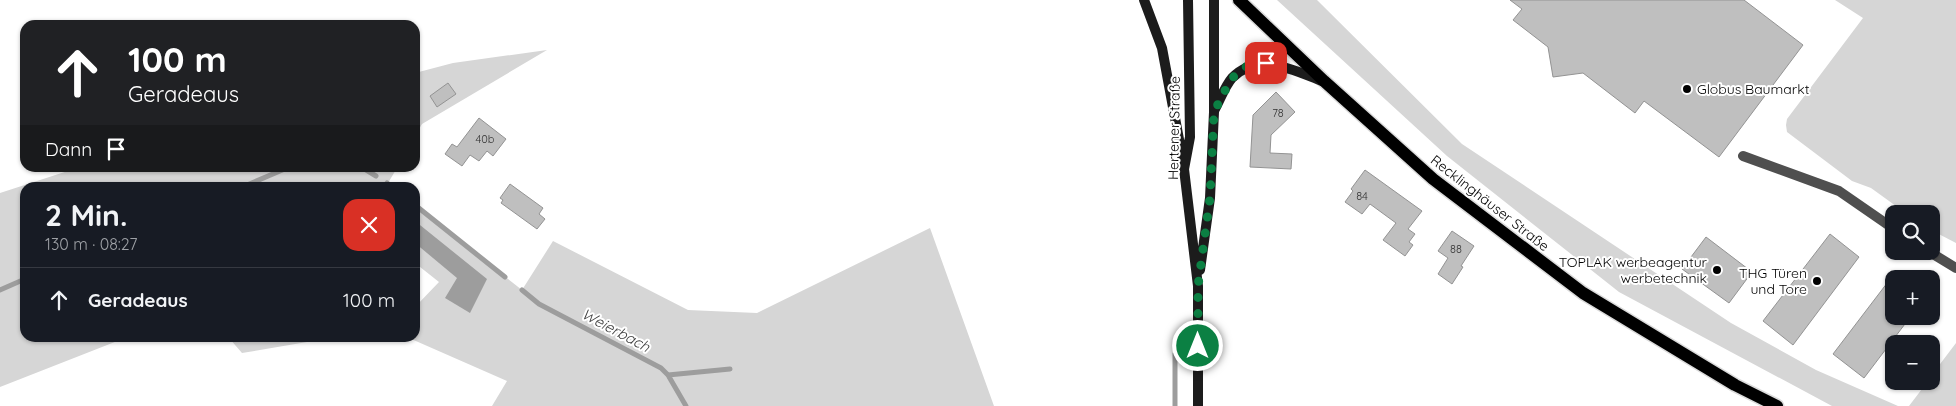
<!DOCTYPE html>
<html lang="de">
<meta charset="utf-8">
<style>
:root{--surface:#171b24;--page:#242831;--text:#f1f3f6;--muted:#9ea1a6;--line:#363941}
body{margin:0;font-family:Quicksand,sans-serif;background:var(--page);color:var(--text);height:100vh;display:flex;flex-direction:column;font-size:19px;white-space:nowrap}
*{box-sizing:border-box;margin:0}
p{font-size:16px;color:var(--muted)}
.icon{flex:none;width:28px;height:28px;fill:none;stroke:currentColor;stroke-width:2;stroke-linecap:round;stroke-linejoin:round}
.map{position:relative;flex:1;overflow:hidden}
.panel{position:absolute;left:20px;top:182px;width:400px;height:160px;display:flex;flex-direction:column;background:var(--surface);border-radius:15px;box-shadow:0 1px 4px #0004}
.panel>*{flex:none}
.banner{position:absolute;left:20px;top:20px;width:400px;height:152px;border-radius:15px;box-shadow:0 1px 4px #0004;background:#202124;color:#fff;overflow:hidden}
.controls{position:absolute;left:1885px;top:205px;display:grid;gap:10px}
.controls a{display:grid;place-items:center;width:55px;height:55px;border-radius:10px;background:var(--surface);box-shadow:0 1px 4px #0004;font-size:25px}
.pin{position:absolute;display:grid;place-items:center;width:42px;height:42px;color:#fff;margin:-21px;border-radius:10px;box-shadow:0 2px 8px #0006}
.me{position:absolute;width:55px;margin:-28px;rotate:0deg;stroke-linejoin:round;filter:drop-shadow(0 0 4px #0008)}
.turn{display:flex;align-items:center;gap:18px;height:105px;padding:0 25px;font-size:22px}
.turn .icon{width:65px;height:65px;stroke-width:2.5}
.turn b{display:block;font-size:35px;line-height:42px}
.then{display:flex;align-items:center;height:48px;padding:0 25px;background:#0003;gap:10px;font-size:19px}
.round{display:grid;place-items:center;flex:none;width:52px;height:52px;border-radius:15px;background:var(--page)}
.summary{display:flex;align-items:center;justify-content:space-between;height:85px;padding:0 25px}
h1{font-size:30px;font-weight:800;line-height:38px}
ul{padding:0;list-style:none}
li{display:flex;align-items:center;gap:15px;height:65px;padding:0 25px;border-top:1px solid var(--line)}
li div{flex:1}
li b{display:block;font-size:19px}
li em{font-style:normal}
.map>svg:first-child{display:block}
.green{fill:#d6d6d6}
.water{fill:#9d9d9d}
.lines{fill:none;stroke-linecap:round;stroke-linejoin:round}
.stream{stroke:#9d9d9d;stroke-width:5}
.building{fill:#bfbfbf;stroke:#939393}
.primary-casing{stroke:#dbdbdb;stroke-width:15}
.minor{stroke:#4f4f4f;stroke-width:10}
.secondary{stroke:#1c1c1c;stroke-width:10}
.primary{stroke:#000;stroke-width:12}
.route{stroke:#0b8043;stroke-width:9;stroke-dasharray:0 16.2}
.poi-dot{fill:#000;stroke:#fff;stroke-width:2}
.labels{text-anchor:middle;dominant-baseline:central;stroke-width:4;stroke-linejoin:round;paint-order:stroke}
.number-label{font-size:11px;fill:#303030}
.poi-label{font-size:14px;fill:#000;stroke:#fff;text-anchor:end}
.street-label{font-size:14px;fill:#000;stroke:#fff}
.water-label{font-size:15px;font-style:italic;fill:#3e3e3e;stroke:#fff}
</style>
<div class="map">
<svg width="1956" height="406" viewBox="0 0 1956 406">
<rect width="100%" height="100%" fill="#fff"/>
<!-- green -->
<path class="green" d="M1277 0H1317L1462 144 1731 323 1816 370 1898 406H1832L1619 292 1447 156Z
M1835 0H1956V243L1931 230V214H1907L1871 188 1852 181 1787 132 1786 125 1787 119 1863 18Z
M547 50 422 124 415 136V73L453 63Z
M77 168H397L388 183 393 187 25 188V338H125L0 387V193Z
M415 205 522 290 553 241 688 310 757 313 930 228 994 406H492L507 381 409 338H415V307L439 282 415 263Z
M229 338H306L307 342 242 353Z
M1956 343V406H1909L1928 381H1931V376Z"/>
<!-- water -->
<path class="water" d="M415 221 487 279 470 313 445 298 457 278 415 243Z"/>
<g class="lines">
<!-- stream -->
<path class="stream" d="M363 168 376 176
M387 183 393 188
M240 188 287 168
M415 205 505 277
M0 290 25 279
M522 290 539 304 661 368 668 375 686 406
M668 375 730 369
M1175 406V354"/>
</g>
<!-- building -->
<path class="building" d="M1510 0H1744L1803 45 1719 157 1644 101 1635 113 1583 73 1553 77 1548 47 1513 20 1522 9Z
M448 83 456 94 437 107 430 96Z
M1276 92 1295 112 1271 135 1270 153 1292 154 1291 169 1250 167 1253 115Z
M479 118 506 139 493 156 487 151 479 161 470 155 462 166 445 154 452 144 457 147Z
M1365 170 1422 211 1408 229 1415 234 1409 242 1413 245 1405 256 1383 240 1396 223 1370 204 1362 214 1345 202 1353 191 1351 189Z
M510 184 543 208 539 214 545 219 537 229 501 203 503 200 500 198Z
M1452 231 1474 246 1461 266 1463 267 1452 284 1438 274 1448 258 1438 251Z
M1830 234 1859 257 1793 345 1763 321Z
M1706 237 1752 272 1729 303 1682 269Z
M1894 274V316H1911L1864 378 1833 354Z"/>
<g class="lines">
<defs>
<path id="primary" d="M1239 0 1324 81 1433 179 1583 293 1735 385 1777 406"/>
</defs>
<!-- primary casing -->
<use href="#primary" class="primary-casing"/>
<!-- minor -->
<path class="minor" d="M1743 156 1839 191 1894 229
M1928 251 1956 268"/>
<!-- secondary -->
<path class="secondary" d="M1144 0 1162 48 1183 161
M1188 0 1190 137 1184 169 1198 286V406
M1215 109C1220 100 1225 86 1232 78 1258 51 1293 70 1322 81
M1200 270 1210 198 1214 112V0"/>
<!-- primary -->
<use href="#primary" class="primary"/>
</g>
<g class="lines">
<!-- route -->
<path class="route" d="M1198 346V286L1210 198 1214 112 1231 79 1247 66 1266 63"/>
</g>
<!-- markers -->
<g class="poi-dot">
<circle cx="1687" cy="89" r="5"/>
<circle cx="1717" cy="270" r="5"/>
<circle cx="1817" cy="281" r="5"/>
</g>
<g class="labels">
<!-- number labels -->
<g class="number-label">
<text x="1278" y="113">78</text>
<text x="485" y="139">40b</text>
<text x="1362" y="196">84</text>
<text x="1456" y="249">88</text>
</g>
<!-- poi labels -->
<g class="poi-label">
<text x="1697" y="89" text-anchor="start">Globus Baumarkt</text>
<text x="1707" y="262">TOPLAK werbeagentur<tspan x="1707" dy="16">werbetechnik</tspan></text>
<text x="1807" y="273">THG Türen<tspan x="1807" dy="16">und Tore</tspan></text>
</g>
<!-- street labels -->
<g class="street-label">
<text transform="translate(1174 128) rotate(-89)">Hertener Straße</text>
<text transform="translate(1490 203) rotate(38)">Recklinghäuser Straße</text>
</g>
<!-- water labels -->
<g class="water-label">
<text transform="translate(616 330) rotate(28)">Weierbach</text>
</g>
</g>
</svg>
<div class="controls">
<a><svg class="icon" aria-label="search" viewBox="0 0 24 24"><circle cx="10" cy="10" r="6"/><path d="M15 15l6 6"/></svg></a>
<a>+</a>
<a>−</a>
</div>
<div class="pin" style="left:1266px;top:63px;background:#d93025"><svg class="icon" aria-label="arrive" viewBox="0 0 24 24"><path d="M6 21V4h12l-3 4 3 4H6"/></svg></div>
<svg class="me" style="left:1198px;top:346px" viewBox="-20 -20 40 40"><circle r="17" fill="#0b8043" stroke="#fff" stroke-width="3"/><path d="M0-11L8 9 0 5-8 9z" fill="#fff"/></svg>
<div class="banner">
<div class="turn"><svg class="icon" aria-label="ahead" viewBox="0 0 24 24"><path d="M12 20V5M6 11l6-6 6 6"/></svg><div><b>100 m</b>Geradeaus</div></div>
<div class="then">Dann<svg class="icon" aria-label="arrive" viewBox="0 0 24 24"><path d="M6 21V4h12l-3 4 3 4H6"/></svg></div>
</div>
<section class="panel">
<div class="summary"><div><h1>2 Min.</h1><p>130 m · 08:27</p></div><a class="round" style="background:#d93025;color:#fff"><svg class="icon" aria-label="close" viewBox="0 0 24 24"><path d="M6 6l12 12M18 6L6 18"/></svg></a></div>
<ul>
<li><svg class="icon" aria-label="ahead" viewBox="0 0 24 24"><path d="M12 20V5M6 11l6-6 6 6"/></svg><div><b>Geradeaus</b></div><em>100 m</em></li>
</ul>
</section>
</div>
